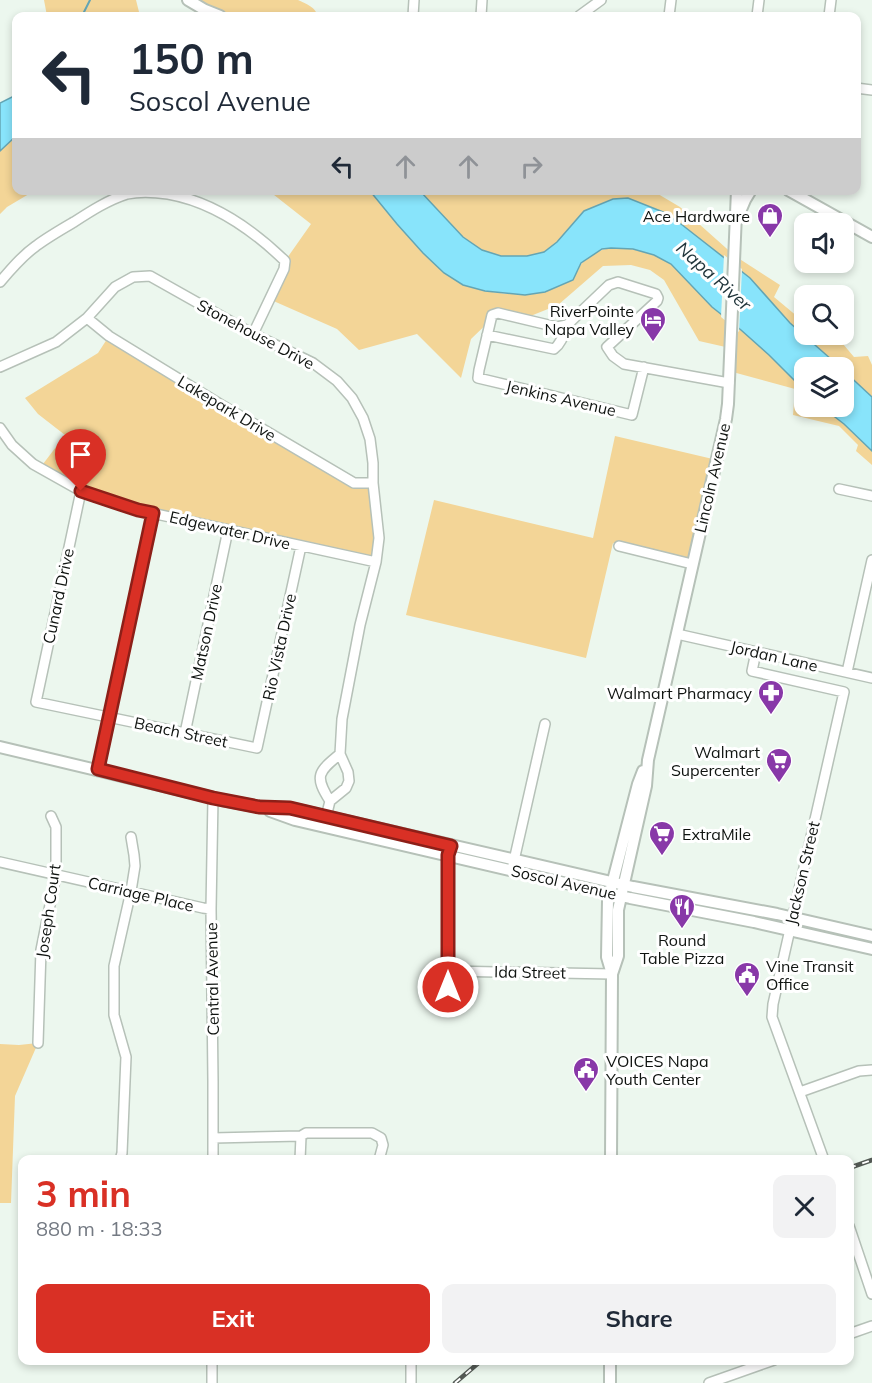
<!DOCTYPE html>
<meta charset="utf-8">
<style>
:root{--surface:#fff;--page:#f2f2f3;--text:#1f2937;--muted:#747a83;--accent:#d93025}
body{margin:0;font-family:Mulish,sans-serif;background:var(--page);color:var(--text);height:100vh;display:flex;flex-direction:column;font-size:22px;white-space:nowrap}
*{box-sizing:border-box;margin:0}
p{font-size:20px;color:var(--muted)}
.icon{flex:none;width:33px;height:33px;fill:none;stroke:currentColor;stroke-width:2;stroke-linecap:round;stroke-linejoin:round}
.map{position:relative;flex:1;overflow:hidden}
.side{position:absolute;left:18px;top:1155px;width:836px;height:210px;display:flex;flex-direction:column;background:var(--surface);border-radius:12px;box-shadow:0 3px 9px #0003}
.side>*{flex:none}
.guide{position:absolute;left:12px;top:12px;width:849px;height:183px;border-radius:12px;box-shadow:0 3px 9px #0003;background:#fff;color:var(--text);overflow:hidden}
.controls{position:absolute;left:794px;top:213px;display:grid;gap:12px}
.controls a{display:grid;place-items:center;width:60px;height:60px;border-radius:12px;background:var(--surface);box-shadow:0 3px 9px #0003;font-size:30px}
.pin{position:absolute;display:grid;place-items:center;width:51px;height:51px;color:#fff;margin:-62px -26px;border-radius:50% 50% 50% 0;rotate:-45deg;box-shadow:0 0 6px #0007}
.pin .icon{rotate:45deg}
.me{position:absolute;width:66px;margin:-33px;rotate:0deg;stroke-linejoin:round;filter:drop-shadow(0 0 4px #0008)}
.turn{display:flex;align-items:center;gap:21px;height:126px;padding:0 18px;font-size:27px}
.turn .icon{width:78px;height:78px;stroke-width:2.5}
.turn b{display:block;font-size:42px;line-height:51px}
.lanes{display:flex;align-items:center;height:57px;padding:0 18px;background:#0003;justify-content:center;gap:30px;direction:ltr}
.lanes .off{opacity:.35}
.round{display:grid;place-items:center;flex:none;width:63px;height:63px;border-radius:12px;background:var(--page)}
.overview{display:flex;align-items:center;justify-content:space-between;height:102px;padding:0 18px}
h1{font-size:36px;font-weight:700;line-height:45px;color:var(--accent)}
.action{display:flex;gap:12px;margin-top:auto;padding:12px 18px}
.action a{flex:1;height:69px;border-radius:12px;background:var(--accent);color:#fff;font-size:24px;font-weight:700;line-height:69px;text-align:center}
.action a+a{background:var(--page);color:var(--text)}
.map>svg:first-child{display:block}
.green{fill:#f3d597}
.water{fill:#88e4fb;stroke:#64a5b4;stroke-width:1.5}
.pier{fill:#ecf7ee}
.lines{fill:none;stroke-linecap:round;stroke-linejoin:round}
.stream{stroke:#64a5b4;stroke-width:2}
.minor-casing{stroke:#b6c1b8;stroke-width:12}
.major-casing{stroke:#b6c1b8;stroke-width:14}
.minor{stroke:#fff;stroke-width:9}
.major{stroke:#fff;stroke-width:10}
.rail-casing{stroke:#535954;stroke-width:4.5}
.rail{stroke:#fff;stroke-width:2;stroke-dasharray:7;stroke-linecap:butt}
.route-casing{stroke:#8d1f18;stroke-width:15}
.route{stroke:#d93025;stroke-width:10}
.labels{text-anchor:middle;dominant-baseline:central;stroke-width:6;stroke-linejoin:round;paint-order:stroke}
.poi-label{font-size:16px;fill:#0f1310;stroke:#fff;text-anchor:end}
.street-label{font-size:16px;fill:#0f1310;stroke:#fff}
.water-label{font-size:18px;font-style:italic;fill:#1e3339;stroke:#fff}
</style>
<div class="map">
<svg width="872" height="1383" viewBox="0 0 872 1383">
<rect width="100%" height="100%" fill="#ecf7ee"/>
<!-- green -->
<path class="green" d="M44 0H136L140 16H47Z
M188 0H298C307 4 315 7 318 16H220Z
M16 136V190L34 191 7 207 0 214V151Z
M269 191H370L397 224 463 285 485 291 507 294 578 271C581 261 589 257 597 252 616 242 654 252 671 264 686 274 699 293 712 307 721 315 731 322 741 330 761 346 779 365 797 383L804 394V406L822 407 844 424 872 451V465L856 451 858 445 839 426 793 415 795 389 729 371 730 348 699 341 664 280 650 270 631 265 603 266 558 305 523 319 498 313 471 339 461 378 417 334 359 350 337 329 269 299 285 261 311 224Z
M420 191H653L680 207 735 256 780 285 774 297 804 322V334L819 335 843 344 854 357 868 356 872 365V397L843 370V368L840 367 790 323 750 278 681 224 663 212 628 198 568 229 557 242 544 252 527 256H501L482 250 463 237Z
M109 336 354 483H373L376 562 228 530 81 491 40 468 65 435 38 414 25 398 98 353Z
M615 436 717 460 692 564 619 546 613 543 586 658 406 615 434 500 593 538Z
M38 1043 15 1096 11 1203H0V1044L19 1045Z"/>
<!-- water -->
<path class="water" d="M16 95V136L0 151V103Z
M370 191H420L463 237 482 250 501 256H527L544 252 557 242 584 211 613 199 628 198 663 212 681 224 750 278 790 323 840 367 804 368V394L797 383 769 355 741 330 712 307 671 264 654 255 633 249 611 248 602 249 581 263 573 280 545 292 525 295 485 291 463 285 444 273 423 253 397 224Z
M843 370 872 397V451L844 424 822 407 843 406Z"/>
<!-- pier -->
<path class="pier" d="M724 255 742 269 739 332 721 317Z"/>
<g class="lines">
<!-- stream -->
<path class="stream" d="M82 16 90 0"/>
<defs>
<path id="minor" d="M413 16 414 0
M481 16 482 0
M579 16 601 0
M669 16 671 0
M757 16 759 0
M829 16 831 0
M856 88 872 90
M0 282C11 269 22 256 36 246 48 237 62 229 74 222 91 211 108 200 127 194 141 191 154 192 168 194 214 202 252 229 285 261L284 269 253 334
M87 318 109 336 220 404 354 483H373
M487 335 554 349C562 343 564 333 567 325
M0 367 56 342 87 318 115 287 133 277 150 276 253 334 313 363 337 381 352 398 363 418 370 439 373 463V483L379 538 376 562 360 625 342 719 340 754 348 772 349 781 346 788 330 801 325 821
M644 367 632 415 478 378 479 370 492 315 498 313 557 327 567 325 609 285 618 282 656 294 658 298 657 301 607 347 613 356 624 364 729 383
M0 428 12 445 33 464 81 491 138 510 376 562
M839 489 872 496
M81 491 36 702 257 748 301 546
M619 546 692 564
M677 634 872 678
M756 652 752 671 844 692 773 1004 772 1017 824 1160
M847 672 872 560
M185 733 228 530
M98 769 154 513
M330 801C314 776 318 772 340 754
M0 862 203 908 211 909
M513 865 545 724
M448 971 612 974
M448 1003 449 851
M38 1043 41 950 56 875V827L51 816
M800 1092 859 1071 872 1070
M213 1138 301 1136 306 1133H372L381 1138 383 1145 379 1160
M120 1160 122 1153 126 1057 114 1015V966L131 891 135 866 134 855 131 837
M213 1160V1081L211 909 213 798
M300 1160 301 1136
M849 1226 872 1294
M849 1334 872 1326
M212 1383V1360
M411 1383V1360
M709 1383 774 1360"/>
<path id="major" d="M188 0 205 10 220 16
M788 190 872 237
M739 214 745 200 751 190
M0 747 222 800 259 807 290 808 633 887 777 914 872 936
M270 811 295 820 630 898 754 922 872 949
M612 974 618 956V910L646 786 648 760 726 419 728 404 737 190
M611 1160 612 974 607 957 608 900 638 784 643 771
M610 1383V1360"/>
</defs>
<!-- minor casing -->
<use href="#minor" class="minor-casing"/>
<!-- major casing -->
<use href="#major" class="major-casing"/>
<!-- minor -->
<use href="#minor" class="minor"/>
<!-- major -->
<use href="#major" class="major"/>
<defs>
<path id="rail" d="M849 1168 872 1160
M455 1383 482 1360"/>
</defs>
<!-- rail casing -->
<use href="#rail" class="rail-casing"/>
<!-- rail -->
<use href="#rail" class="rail"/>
</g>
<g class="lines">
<defs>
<path id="route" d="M81 491 138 510 153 513 98 769 213 798 259 807 290 808 451 846 448 855V987"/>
</defs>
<!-- route casing -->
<use href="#route" class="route-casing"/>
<!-- route -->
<use href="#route" class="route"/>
</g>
<!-- icons -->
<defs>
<symbol id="shop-pin" viewBox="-11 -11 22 30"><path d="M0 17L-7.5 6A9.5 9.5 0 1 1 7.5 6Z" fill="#8838a8" stroke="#fff"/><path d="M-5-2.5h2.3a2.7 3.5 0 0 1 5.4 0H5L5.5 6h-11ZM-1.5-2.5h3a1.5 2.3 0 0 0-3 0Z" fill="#fff"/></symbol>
<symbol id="hotel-pin" viewBox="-11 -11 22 30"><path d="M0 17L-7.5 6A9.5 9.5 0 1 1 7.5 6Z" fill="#8838a8" stroke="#fff"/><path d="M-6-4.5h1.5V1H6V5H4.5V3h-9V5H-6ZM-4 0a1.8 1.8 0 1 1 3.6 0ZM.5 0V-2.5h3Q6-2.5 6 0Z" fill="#fff"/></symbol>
<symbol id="pharmacy-pin" viewBox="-11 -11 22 30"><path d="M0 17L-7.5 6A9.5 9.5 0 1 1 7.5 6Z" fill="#8838a8" stroke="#fff"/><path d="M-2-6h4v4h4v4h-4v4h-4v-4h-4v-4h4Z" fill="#fff"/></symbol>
<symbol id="supermarket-pin" viewBox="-11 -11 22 30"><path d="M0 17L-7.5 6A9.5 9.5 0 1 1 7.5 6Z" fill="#8838a8" stroke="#fff"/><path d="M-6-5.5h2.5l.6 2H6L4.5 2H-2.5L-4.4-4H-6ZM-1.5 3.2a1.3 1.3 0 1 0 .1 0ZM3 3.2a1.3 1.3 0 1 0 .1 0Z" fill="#fff"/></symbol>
<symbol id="restaurant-pin" viewBox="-11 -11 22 30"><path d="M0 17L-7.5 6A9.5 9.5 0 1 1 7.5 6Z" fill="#8838a8" stroke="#fff"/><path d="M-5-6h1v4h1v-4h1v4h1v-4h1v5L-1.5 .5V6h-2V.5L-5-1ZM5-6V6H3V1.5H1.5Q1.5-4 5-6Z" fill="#fff"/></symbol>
<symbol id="civic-pin" viewBox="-11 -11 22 30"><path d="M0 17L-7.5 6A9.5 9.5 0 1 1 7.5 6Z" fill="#8838a8" stroke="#fff"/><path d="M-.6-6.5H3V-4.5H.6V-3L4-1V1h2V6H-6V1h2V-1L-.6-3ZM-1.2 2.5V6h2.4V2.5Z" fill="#fff"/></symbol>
</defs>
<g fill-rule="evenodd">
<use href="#shop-pin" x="755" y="201" width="30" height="40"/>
<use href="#hotel-pin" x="638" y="305" width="30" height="40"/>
<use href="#pharmacy-pin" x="756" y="678" width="30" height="40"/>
<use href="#supermarket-pin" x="764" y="746" width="30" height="40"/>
<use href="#supermarket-pin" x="647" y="819" width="30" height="40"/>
<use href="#restaurant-pin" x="667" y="892" width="30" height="40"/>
<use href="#civic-pin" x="732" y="960" width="30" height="40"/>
<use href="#civic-pin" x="571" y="1055" width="30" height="40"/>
</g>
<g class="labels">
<!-- poi labels -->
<g class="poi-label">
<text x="750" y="216">Ace Hardware</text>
<text x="634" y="311">RiverPointe<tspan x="634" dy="18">Napa Valley</tspan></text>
<text x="752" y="693">Walmart Pharmacy</text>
<text x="760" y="752">Walmart<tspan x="760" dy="18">Supercenter</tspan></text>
<text x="682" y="834" text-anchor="start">ExtraMile</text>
<text x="682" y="940" text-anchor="middle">Round<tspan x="682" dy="18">Table Pizza</tspan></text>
<text x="766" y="966" text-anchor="start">Vine Transit<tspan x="766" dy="18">Office</tspan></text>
<text x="606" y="1061" text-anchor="start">VOICES Napa<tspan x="606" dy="18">Youth Center</tspan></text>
</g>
<!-- street labels -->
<g class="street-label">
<text transform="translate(256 334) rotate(28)">Stonehouse Drive</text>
<text transform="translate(561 398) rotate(13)">Jenkins Avenue</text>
<text transform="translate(227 408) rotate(31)">Lakepark Drive</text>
<text transform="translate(712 478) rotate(-77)">Lincoln Avenue</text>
<text transform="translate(230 530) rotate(13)">Edgewater Drive</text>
<text transform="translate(58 596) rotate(-78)">Cunard Drive</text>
<text transform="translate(206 632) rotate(-78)">Matson Drive</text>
<text transform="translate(279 647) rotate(-78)">Rio Vista Drive</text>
<text transform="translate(774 656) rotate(13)">Jordan Lane</text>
<text transform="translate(181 732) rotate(12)">Beach Street</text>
<text transform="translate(802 873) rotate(-77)">Jackson Street</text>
<text transform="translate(564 882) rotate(13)">Soscol Avenue</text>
<text transform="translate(141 894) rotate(13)">Carriage Place</text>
<text transform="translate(48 911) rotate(-82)">Joseph Court</text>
<text transform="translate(530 972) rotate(1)">Ida Street</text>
<text transform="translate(212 979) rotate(-91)">Central Avenue</text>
</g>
<!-- water labels -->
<g class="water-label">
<text transform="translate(714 276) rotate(42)">Napa River</text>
</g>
</g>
</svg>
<div class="controls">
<a><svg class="icon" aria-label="sound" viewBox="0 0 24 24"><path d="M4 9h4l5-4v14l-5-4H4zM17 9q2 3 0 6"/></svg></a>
<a><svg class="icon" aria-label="search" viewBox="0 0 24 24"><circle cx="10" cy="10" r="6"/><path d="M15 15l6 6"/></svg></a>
<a><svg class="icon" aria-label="layers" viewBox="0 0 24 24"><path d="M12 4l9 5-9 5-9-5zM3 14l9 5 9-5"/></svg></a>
</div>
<div class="pin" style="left:81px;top:491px;background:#d93025"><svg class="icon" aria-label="arrive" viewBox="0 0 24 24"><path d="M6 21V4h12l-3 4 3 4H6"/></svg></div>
<svg class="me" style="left:448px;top:987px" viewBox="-20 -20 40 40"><circle r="17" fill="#d93025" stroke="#fff" stroke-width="3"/><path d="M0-11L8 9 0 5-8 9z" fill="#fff"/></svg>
<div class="guide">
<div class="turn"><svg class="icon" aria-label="left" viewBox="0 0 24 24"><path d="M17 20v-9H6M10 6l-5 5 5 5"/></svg><div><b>150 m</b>Soscol Avenue</div></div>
<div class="lanes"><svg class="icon" aria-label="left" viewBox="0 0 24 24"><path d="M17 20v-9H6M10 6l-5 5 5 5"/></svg><svg class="icon off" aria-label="ahead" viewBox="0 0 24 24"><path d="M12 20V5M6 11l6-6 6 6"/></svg><svg class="icon off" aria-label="ahead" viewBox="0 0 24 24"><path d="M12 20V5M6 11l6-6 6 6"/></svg><svg class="icon off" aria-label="right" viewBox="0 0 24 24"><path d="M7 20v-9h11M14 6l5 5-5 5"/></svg></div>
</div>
<section class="side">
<div class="overview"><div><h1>3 min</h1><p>880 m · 18:33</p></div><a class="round"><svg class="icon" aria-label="close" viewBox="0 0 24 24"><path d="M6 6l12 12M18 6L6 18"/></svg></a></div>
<div class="action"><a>Exit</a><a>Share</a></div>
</section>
</div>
